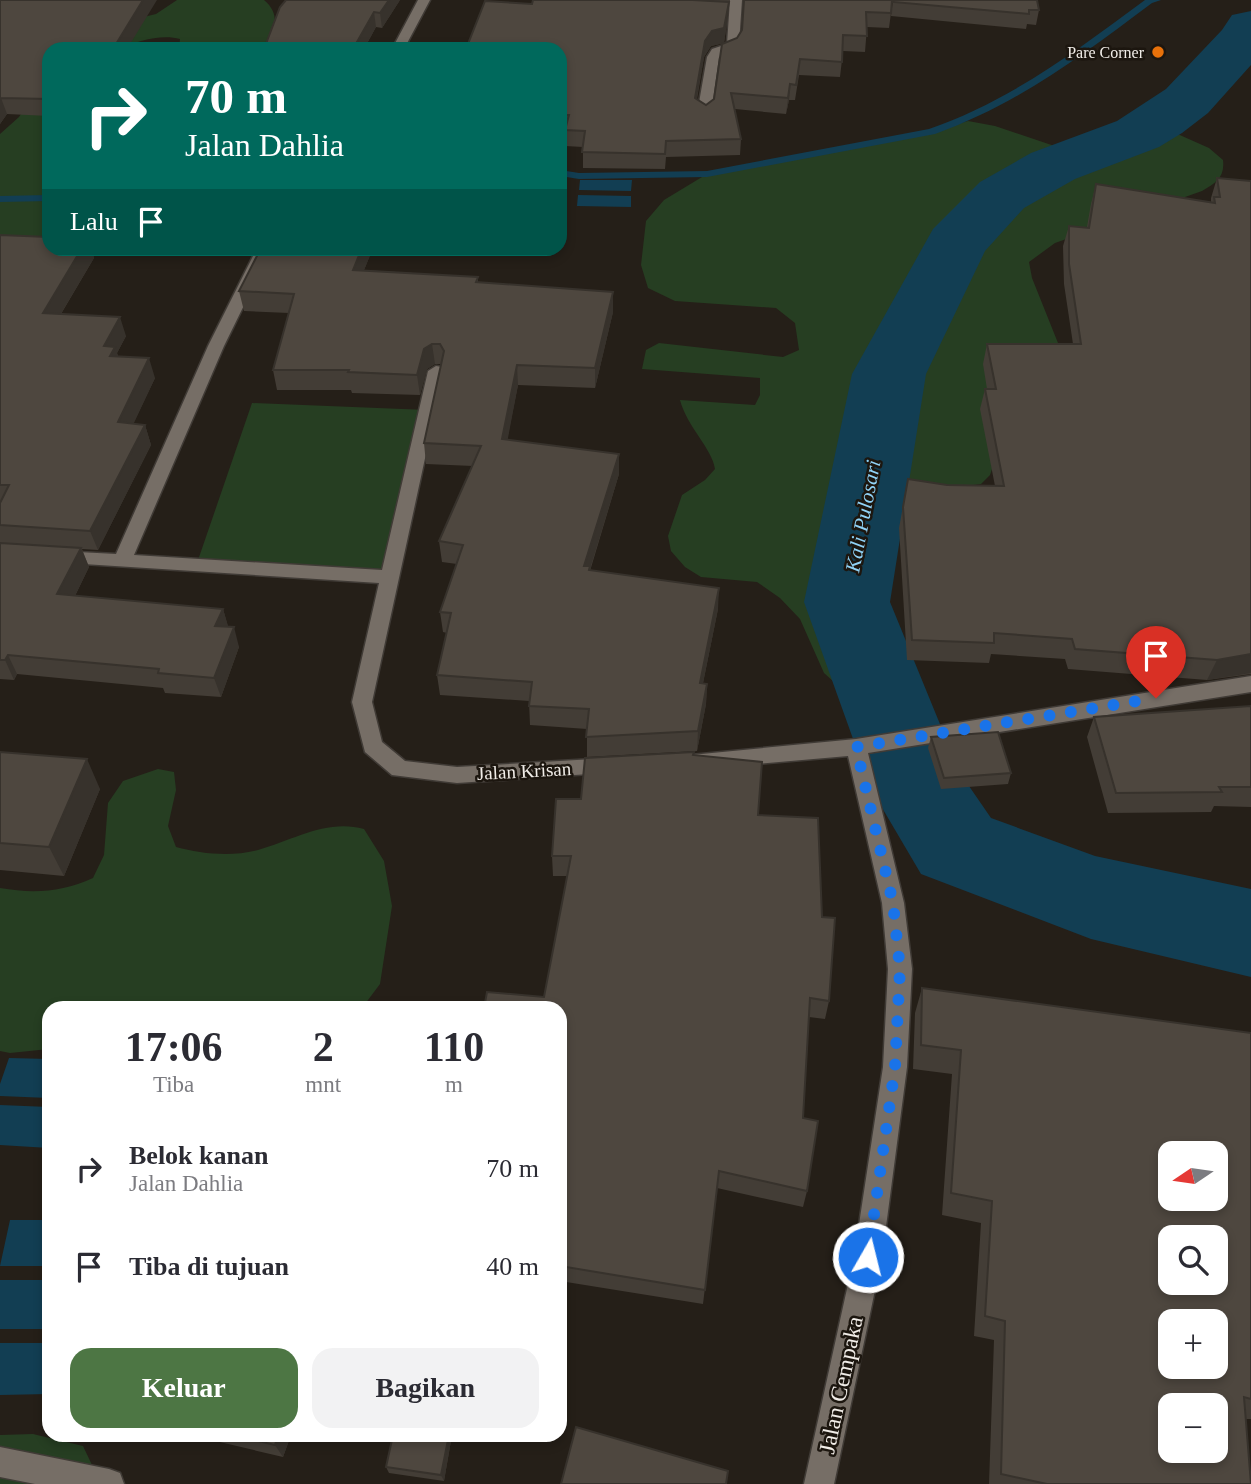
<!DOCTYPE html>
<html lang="id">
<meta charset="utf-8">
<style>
:root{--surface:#fff;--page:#f2f2f3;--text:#2b2b33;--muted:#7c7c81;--accent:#4d7644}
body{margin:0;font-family:"Times New Roman",serif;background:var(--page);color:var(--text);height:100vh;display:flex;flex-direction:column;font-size:26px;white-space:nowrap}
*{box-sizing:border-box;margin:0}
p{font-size:23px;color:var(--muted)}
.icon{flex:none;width:38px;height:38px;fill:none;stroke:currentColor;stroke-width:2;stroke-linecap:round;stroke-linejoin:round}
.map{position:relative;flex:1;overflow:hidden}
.drawer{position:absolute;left:42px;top:1001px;width:525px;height:441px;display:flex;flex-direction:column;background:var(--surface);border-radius:21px;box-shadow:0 4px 10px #0003}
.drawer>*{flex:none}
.guide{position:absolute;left:42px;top:42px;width:525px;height:214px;border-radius:21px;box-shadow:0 4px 10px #0003;background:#00695c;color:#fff;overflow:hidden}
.needle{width:46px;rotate:257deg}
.controls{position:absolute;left:1158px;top:1141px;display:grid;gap:14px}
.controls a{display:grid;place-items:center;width:70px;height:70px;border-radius:14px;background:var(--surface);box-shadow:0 4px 10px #0003;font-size:35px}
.pin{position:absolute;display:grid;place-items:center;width:60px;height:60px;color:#fff;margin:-72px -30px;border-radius:50% 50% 50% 0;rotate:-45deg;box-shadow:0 0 7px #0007}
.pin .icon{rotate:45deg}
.me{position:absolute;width:77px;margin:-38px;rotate:8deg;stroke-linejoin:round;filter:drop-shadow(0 0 5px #0008)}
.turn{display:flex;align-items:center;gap:24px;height:147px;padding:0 28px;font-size:32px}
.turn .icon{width:91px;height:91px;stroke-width:2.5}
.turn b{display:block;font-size:49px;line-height:60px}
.then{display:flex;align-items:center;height:66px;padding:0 28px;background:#0003;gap:14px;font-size:26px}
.eta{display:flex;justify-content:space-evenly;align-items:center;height:119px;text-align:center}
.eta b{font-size:42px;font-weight:800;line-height:49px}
.button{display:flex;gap:14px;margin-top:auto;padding:14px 28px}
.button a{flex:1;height:80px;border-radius:21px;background:var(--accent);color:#fff;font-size:28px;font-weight:800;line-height:80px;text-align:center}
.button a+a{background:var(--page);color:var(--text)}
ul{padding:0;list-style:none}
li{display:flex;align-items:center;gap:21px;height:98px;padding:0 28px}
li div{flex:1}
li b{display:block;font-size:26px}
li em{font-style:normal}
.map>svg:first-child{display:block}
.green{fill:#263e22}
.water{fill:#123e53}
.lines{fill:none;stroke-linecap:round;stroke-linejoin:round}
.stream{fill:#123e53;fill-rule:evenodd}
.river{fill:#123e53;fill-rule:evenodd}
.minor-casing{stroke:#403b36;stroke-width:3}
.minor{fill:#766e66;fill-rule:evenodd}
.wall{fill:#433d36}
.shaded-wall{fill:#37322c}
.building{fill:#4e473f;stroke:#37322c;stroke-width:2;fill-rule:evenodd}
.route{stroke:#1a73e8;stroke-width:12;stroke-dasharray:0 21.6}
.food-dot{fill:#e8710a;stroke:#1c160f;stroke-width:2.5}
.labels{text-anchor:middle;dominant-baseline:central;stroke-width:5;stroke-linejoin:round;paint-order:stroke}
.far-poi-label{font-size:16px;fill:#f1ede8;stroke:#1c160f;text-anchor:end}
.street-label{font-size:19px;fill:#f1ede8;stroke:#1c160f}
.water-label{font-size:21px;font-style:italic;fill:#90d2f6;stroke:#1c160f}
.near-street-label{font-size:23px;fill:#f1ede8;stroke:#1c160f}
</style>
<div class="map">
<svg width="1251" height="1484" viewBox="0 0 1251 1484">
<rect width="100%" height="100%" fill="#251f18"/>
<!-- green -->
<path class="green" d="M177 0H264C281 14 275 31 267 49H179L180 39C161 34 137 41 120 49L123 22 156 14Z
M49 72V245L0 244V134L19 117Z
M968 121 995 126 1081 155 1138 134 1155 124 1209 148 1223 160C1225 177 1216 183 1202 191L1055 243 1029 262 1032 278 1062 353 994 463 990 475 981 484 904 494 888 504 877 532 881 575 877 605 884 640 883 657 855 683 834 682 824 673 800 619 780 598 757 582 701 577 685 567 671 551 668 536 682 495 705 480 715 469C712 448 687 427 680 400L755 405 760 395V378L642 369 646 350 659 343 783 357 799 350 795 323 776 308 675 301 648 288 641 265 646 221 664 200 707 174 931 132Z
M252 403 427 410 390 577 196 566Z
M158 769 174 772 176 790 168 826 176 847C201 854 232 857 258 850 294 840 326 819 364 829L384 861 392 906 380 984 362 1008H49V1049L10 1053 0 1051V888C34 894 62 892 93 878L104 855 108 803 123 781Z
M33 1434 83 1446 101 1484H0V1435Z"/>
<!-- water -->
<path class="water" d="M580 180H632L631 191 579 190Z
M578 195 631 196V207L577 206Z
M9 1058 49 1059V1098L0 1096V1084Z
M0 1105 49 1107V1148L0 1145Z
M10 1220H49V1266H0Z
M0 1280H49V1329H0Z
M0 1343H49V1394L0 1395Z"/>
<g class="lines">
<!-- stream -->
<path class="stream" d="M1145 0H1161L1152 3C1081 56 1018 104 935 134L707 177 579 179 560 176V170L579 173 707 171 929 129C1010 101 1076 51 1145 0Z
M49 195V201L0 202V196Z"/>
<!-- river -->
<path class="river" d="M1251 11V65L1208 113 1182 133 1159 147 1075 179 1024 208 985 251 926 374 890 602 960 773 991 818 1095 856 1251 889V977L1091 939 921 874 871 789 804 602 852 374 933 229 980 182 1031 153 1117 121 1166 89 1222 30 1232 15Z"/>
<defs>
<path id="minor" d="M418 0H430L404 49H392Z
M730 0H742L739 44 735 51 719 57 711 114 704 118 697 114 707 57 712 49 727 44Z
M257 248H272L224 346 134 555 382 570 428 371 436 366 442 367 444 371 372 702 382 742 405 761 457 767 611 758 619 760 622 766 619 772 457 783 392 775 365 752 352 702 379 583 52 562 50 557 52 552 59 551 116 554 208 346Z
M1251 676V692L868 753 904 903 912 969 907 1067 882 1257 834 1484H804L854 1257 883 1067 888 969 882 903 848 756 699 769 691 767 688 761 691 755 856 739Z
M0 1447 109 1469 120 1473 124 1484H35L0 1477Z"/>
</defs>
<!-- minor casing -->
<use href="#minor" class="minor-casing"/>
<!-- minor -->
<use href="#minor" class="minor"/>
</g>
<!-- wall -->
<path class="wall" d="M0 0 49 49V116L7 114 0 124Z
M400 0 382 28 376 27 364 49H264Z
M533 0H729L728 16 724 43 711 46 704 57 697 99 706 105 714 99 737 38 742 30 744 0 891 13 889 28 867 27 865 52 843 51 840 77 799 75 795 100H789L786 114 735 109 741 139 740 155 666 157 665 169 583 168V147L565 146V131H560V49L532 4Z
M893 0H1037L1039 10 1036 25 1027 24 1026 29 891 16Z
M1217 178 1251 181V674L1207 680 1068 669 1065 659 991 654 989 663 907 660 899 528 908 479 947 485 995 486 980 409 985 389H987L983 364 987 344H1073L1064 284 1063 246 1069 226 1087 227 1091 204 1096 184 1211 202V198Z
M0 235 49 248H91L94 258 61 314 126 336 117 353 118 356 155 378 133 424 145 425 151 445 98 550 82 549 89 567 75 596 223 609 228 627 239 647 221 697 165 693 163 688 17 674 14 680 0 679Z
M373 248 364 270 478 277V282L613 292V312L595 388 518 385 507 440 619 474 590 571 718 609 703 683 707 684 706 704 697 751 587 757V729L530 725 529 701 440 695 437 675 447 633 443 632 440 612 457 564 442 562 439 541 473 466 426 464 424 443 441 364H435L427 369 420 395 352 393 351 390H277L273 370 289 313 244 311 239 291Z
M1251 706V807L1214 806 1211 812 1108 813 1087 737 1094 717Z
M931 737 1011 773 1008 784 941 789 928 748Z
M0 752 100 789 64 876 0 870Z
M694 755 758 815 822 917 829 1001 825 1019 809 1017 803 1118 807 1191 803 1207 717 1188 703 1304 560 1281V1008L544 997 567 876H553L552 856 581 799Z
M922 988 1251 1033V1419H1246L1251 1484H989L994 1340 974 1336 981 1223 942 1215 952 1074 913 1069 915 1013Z
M204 1435H291L283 1457 207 1439Z
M393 1435H452L444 1481 389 1473 386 1467Z"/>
<!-- shaded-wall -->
<path class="shaded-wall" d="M143 0H157L127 49H113Z
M389 0H400L382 28 380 13Z
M729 2 728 16 724 43 711 46 704 57 694 114 695 98 705 41Z
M374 12 376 27 364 49H353Z
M790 84 789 100 786 114 788 98Z
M1 98 7 114 0 124V100Z
M82 248H91L94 258 50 332 43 313Z
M362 248H373L356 290 353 270Z
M613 292V312L595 388V368Z
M120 317 126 336 117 353 121 367 116 375 104 346Z
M432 344 435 364 427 369 420 395 417 375 424 349Z
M149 358 155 378 125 442 118 422Z
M517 365 518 385 504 459 502 439Z
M145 425 151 445 98 550 90 531Z
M619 454V474L590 569 591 587 584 566Z
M81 548 89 567 66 614 57 594Z
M719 588 718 609 699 703 700 683Z
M223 609 229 629 215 626Z
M234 627 239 647 221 697 214 678Z
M1251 654V673L1207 680 1217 660Z
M8 655 17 674 14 680 5 660Z
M707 684 706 704 697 751 698 731Z
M87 759 100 789 64 876 49 847Z
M278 1435H291L283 1457 275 1445Z
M449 1435H452L444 1481 441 1475Z"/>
<!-- building -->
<path class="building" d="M0 0H143L113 49H49V99L1 98 0 100Z
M286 0H389L380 13 374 12 353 49H264L280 7Z
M533 0H693L729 2 724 28 712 31 705 41 695 98 706 105 714 99 722 44 737 38 742 30 744 0H892L891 13 866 12 867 36 843 35 842 62 800 59 796 85 790 84 788 98 731 93 741 139 666 141 665 154 582 152 585 131 565 130 569 115H560V49H466L485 1 532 4Z
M894 0H1037L1039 10H1029V14L893 2Z
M1217 178 1251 181V654L1217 660 1075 649 1072 639 994 633V643L912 640 903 507 908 479 947 485 1004 486 985 389H996L987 344H1081L1069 264V226L1089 228 1096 184 1215 203 1214 197H1220Z
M0 235 49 237V248H82L43 313 120 317 104 346 115 347 110 356 149 358 118 422 145 425 90 531 0 525V503L9 485H0Z
M261 248H362L353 270 478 277 476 282 613 292 595 368 517 365 502 439 619 454 584 566H590L589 570 719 588 700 683 707 684 698 731 586 737 589 709 529 706 532 682 437 675 451 613 440 612 463 545 439 541 481 446 424 443 444 351 440 344H432L424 349 417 375 348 372 349 370H273L294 294 239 291Z
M0 543 81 548 57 594 223 609 215 626 234 627 214 678 158 673 159 669 8 655 5 660H0Z
M1251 706V787H1219L1222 792 1116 793 1094 717Z
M998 732 1011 773 944 778 931 737Z
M0 752 87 759 49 847 0 843Z
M694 752 693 755 762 762 758 815 818 818 822 917 835 918 829 1001 810 998 803 1118 818 1121 807 1191 719 1171 705 1290 560 1266V1008H484L487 992 544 997 571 856H552L556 799H581L585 758Z
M922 988 1251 1033V1399L1244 1397 1251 1484H1047L1001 1474 1005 1321 985 1316 992 1201 951 1193 961 1050 921 1045ZM1171 1153H1216V1199H1171ZM1171 1237H1216V1283H1171ZM1171 1321H1216V1367H1171ZM1171 1405H1216V1451H1171Z
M49 1379V1390L46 1389Z
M576 1427 728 1471 726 1484H561Z
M233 1435H278L275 1445Z
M393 1435H449L441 1475 386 1467Z"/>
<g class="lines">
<!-- route -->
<path class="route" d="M868 1257 895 1067 900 969 893 903 856 747 1156 698"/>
</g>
<!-- markers -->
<circle class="food-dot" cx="1158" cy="52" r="7"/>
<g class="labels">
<!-- far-poi labels -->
<g class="far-poi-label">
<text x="1144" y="52">Pare Corner</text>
</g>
<!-- street labels -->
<g class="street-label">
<text transform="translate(524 771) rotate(-3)">Jalan Krisan</text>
</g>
<!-- water labels -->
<g class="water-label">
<text transform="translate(863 516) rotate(-79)">Kali Pulosari</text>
</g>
<!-- near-street labels -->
<g class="near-street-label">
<text transform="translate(841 1385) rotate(-78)">Jalan Cempaka</text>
</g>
</g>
</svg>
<div class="controls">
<a><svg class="needle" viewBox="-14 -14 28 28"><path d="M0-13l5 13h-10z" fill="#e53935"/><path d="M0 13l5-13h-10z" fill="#7c7c81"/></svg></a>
<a><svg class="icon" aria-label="search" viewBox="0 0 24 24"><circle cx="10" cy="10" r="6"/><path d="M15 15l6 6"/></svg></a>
<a>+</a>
<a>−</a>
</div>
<div class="pin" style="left:1156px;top:698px;background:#d93025"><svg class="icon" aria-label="arrive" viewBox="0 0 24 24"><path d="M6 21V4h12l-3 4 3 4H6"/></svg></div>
<svg class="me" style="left:868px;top:1257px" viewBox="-20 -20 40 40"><circle r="17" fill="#1a73e8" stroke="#fff" stroke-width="3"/><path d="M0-11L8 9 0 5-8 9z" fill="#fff"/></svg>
<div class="guide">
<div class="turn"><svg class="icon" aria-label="right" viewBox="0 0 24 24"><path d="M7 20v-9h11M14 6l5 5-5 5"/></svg><div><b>70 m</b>Jalan Dahlia</div></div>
<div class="then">Lalu<svg class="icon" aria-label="arrive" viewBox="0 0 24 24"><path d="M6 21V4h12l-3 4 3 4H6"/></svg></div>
</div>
<section class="drawer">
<div class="eta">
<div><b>17:06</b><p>Tiba</p></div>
<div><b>2</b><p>mnt</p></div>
<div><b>110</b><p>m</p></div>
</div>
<ul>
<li><svg class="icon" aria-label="right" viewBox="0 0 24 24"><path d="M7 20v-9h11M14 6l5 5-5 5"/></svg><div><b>Belok kanan</b><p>Jalan Dahlia</p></div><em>70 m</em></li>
<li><svg class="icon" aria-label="arrive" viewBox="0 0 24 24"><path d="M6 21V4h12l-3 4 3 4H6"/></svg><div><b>Tiba di tujuan</b></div><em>40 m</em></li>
</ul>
<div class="button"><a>Keluar</a><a>Bagikan</a></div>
</section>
</div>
